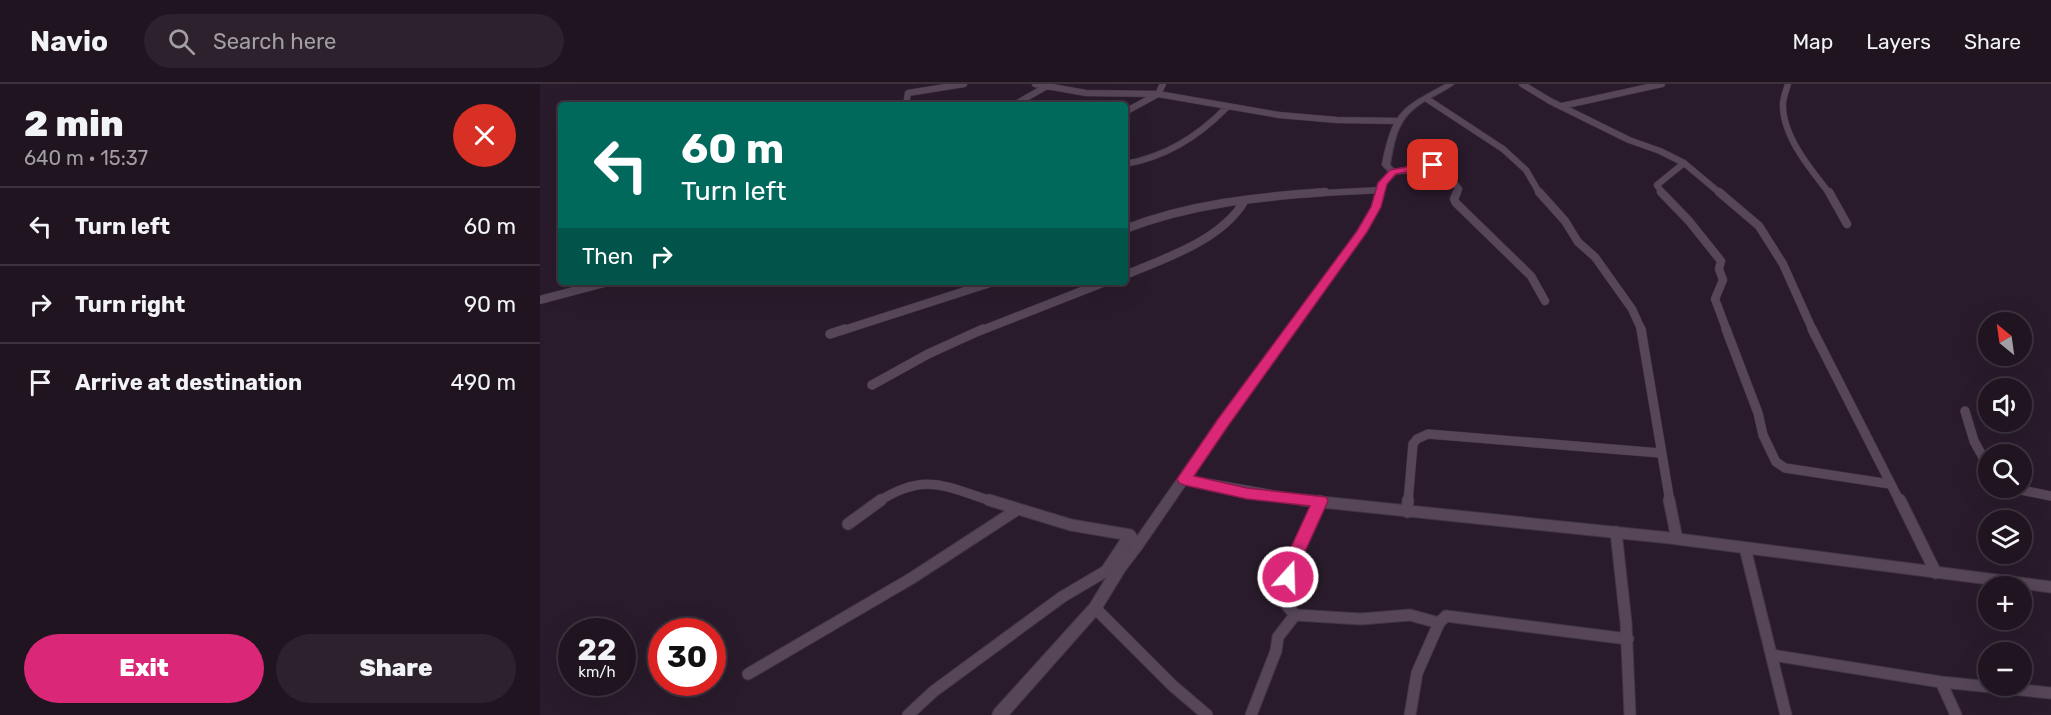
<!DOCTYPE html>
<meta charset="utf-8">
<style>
:root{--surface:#1f1420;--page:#2c212d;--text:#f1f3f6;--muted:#a19ea5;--line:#3c333e;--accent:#db2777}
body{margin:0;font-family:Rubik,sans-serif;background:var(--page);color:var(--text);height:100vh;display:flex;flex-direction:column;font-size:22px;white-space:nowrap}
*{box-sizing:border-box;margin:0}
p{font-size:20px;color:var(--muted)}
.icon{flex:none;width:33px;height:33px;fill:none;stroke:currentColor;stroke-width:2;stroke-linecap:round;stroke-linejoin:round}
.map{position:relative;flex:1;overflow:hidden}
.drawer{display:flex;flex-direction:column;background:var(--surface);width:540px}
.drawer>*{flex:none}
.top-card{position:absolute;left:18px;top:18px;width:570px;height:183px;border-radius:6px;box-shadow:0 6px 24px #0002,0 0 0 2px var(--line);background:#00695c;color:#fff;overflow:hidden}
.needle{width:39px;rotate:331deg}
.buttons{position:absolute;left:1438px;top:228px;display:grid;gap:12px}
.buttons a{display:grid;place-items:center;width:54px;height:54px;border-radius:50%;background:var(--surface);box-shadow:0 6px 24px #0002,0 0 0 2px var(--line);font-size:30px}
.speed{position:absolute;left:18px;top:534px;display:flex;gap:12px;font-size:30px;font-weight:700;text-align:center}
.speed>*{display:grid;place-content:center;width:78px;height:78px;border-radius:50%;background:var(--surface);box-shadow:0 6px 24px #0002,0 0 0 2px var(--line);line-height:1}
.speed small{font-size:15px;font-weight:400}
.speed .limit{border:9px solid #d22;background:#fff;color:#111}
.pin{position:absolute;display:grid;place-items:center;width:51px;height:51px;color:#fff;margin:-26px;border-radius:12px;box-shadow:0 3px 9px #0006}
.me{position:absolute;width:66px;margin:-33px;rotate:20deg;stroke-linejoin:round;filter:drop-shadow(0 0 4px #0008)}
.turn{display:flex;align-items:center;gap:21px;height:126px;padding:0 24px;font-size:27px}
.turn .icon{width:78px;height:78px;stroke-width:2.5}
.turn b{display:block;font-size:42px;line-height:51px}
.then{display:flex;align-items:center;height:57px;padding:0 24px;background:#0003;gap:12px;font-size:22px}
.round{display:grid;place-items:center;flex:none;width:63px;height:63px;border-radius:32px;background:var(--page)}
.head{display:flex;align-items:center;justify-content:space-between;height:102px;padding:0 24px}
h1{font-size:36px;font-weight:800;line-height:45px}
.button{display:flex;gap:12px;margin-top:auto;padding:12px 24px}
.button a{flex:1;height:69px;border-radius:36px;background:var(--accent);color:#fff;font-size:24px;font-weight:800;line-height:69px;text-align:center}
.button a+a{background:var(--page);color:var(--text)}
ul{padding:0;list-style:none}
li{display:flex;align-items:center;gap:18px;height:78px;padding:0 24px;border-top:2px solid var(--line)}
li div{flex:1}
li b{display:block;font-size:22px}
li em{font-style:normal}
header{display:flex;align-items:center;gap:36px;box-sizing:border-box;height:84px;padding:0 30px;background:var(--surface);border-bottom:2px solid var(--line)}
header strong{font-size:28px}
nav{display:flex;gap:33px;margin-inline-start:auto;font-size:21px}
.search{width:420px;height:54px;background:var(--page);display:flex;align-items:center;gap:15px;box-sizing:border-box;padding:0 21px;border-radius:33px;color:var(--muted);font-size:22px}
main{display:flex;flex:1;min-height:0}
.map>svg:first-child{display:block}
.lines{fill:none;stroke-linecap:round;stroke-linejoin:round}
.minor-far3-casing{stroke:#403642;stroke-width:7}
.minor-far2-casing{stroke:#403642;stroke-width:9}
.minor-far1-casing{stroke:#403642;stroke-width:10}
.minor-casing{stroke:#403642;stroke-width:13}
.tertiary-casing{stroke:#403642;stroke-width:2}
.minor-far3{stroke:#564658;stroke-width:6}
.minor-far2{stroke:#564658;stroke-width:8}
.minor-far1{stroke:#564658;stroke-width:9}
.minor{stroke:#564658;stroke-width:11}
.tertiary{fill:#564658;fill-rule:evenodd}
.route{fill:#db2777;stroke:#8e194d;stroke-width:1.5}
</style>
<header>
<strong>Navio</strong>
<div class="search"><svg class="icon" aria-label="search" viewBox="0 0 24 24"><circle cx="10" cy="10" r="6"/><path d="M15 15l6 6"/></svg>Search here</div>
<nav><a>Map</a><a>Layers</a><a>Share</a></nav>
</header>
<main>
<section class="drawer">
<div class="head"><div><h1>2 min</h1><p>640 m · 15:37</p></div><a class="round" style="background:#d93025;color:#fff"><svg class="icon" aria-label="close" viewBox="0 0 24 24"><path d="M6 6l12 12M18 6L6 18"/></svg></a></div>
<ul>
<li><svg class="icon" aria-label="left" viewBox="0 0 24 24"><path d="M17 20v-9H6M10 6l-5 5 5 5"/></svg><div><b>Turn left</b></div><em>60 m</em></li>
<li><svg class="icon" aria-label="right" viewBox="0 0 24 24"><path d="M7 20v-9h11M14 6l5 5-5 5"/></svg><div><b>Turn right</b></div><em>90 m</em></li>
<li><svg class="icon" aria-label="arrive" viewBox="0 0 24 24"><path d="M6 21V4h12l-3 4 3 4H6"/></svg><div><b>Arrive at destination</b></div><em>490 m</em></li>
</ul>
<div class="button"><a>Exit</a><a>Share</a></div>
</section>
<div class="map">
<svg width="1511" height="631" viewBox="0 0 1511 631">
<rect width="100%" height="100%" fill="#291b2b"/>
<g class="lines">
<defs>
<path id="minor-far3" d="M495 0 546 9 618 10 739 31 797 36 859 37
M982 0 1010 17 1089 56 1120 67 1144 79 1181 110
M1248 0C1246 6 1244 13 1243 18 1241 51 1271 86 1290 110
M887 15 963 65 986 86 1000 110
M366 21 368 9 424 0
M474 21 507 2
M1022 22 1122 0
M585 28 618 10 623 0
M585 80C626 73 658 53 687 23
M853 88 901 82 919 105 917 110
M764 110 841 106
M1123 110 1117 101 1144 79"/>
<path id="minor-far2" d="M917 108 914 115 916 119 991 192 1005 217
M999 108 1025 137 1038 158 1055 173 1092 225 1102 247
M1121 108 1149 137 1181 177 1179 185 1183 196 1175 215 1187 247
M1179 108 1219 142 1243 180 1273 247
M1289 108 1307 140
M585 145C649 120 717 113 785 108
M585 191C626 174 682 156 705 116
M0 216 68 198
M301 247 453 198
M440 247 565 198"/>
<path id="minor-far1" d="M1101 245 1130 418
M1186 245 1218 329 1223 351 1236 378 1245 384 1350 400
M1272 245 1360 418
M290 250 305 245
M332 301 388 270 443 245
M1425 327 1434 357 1449 384
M644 395 773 418
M1471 404 1511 412
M338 418C385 387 406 403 454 418
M868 418 873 360 877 355 888 350 1120 369"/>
<path id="minor" d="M449 416 531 441 590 451 597 462
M762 416 1130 454 1511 503
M1129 416 1137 455
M1360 416 1396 489
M867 428 868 416
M308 440 341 416
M1076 448 1086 539 1090 631
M1205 464 1246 631
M555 524 633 602 667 631
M755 531 821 535 870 531 899 539 906 532 1088 555
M1232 571 1401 598 1511 609
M208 590 372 494 478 425
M1401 598 1416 631
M368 631 394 607 522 513 566 487 590 451
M711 631 736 567 738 553 755 531 741 514 755 472 780 417
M870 631 877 589 899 539"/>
<path id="tertiary" d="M906 0H914C905 7 895 11 885 17 858 33 855 52 850 81L857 88 846 100 840 123 826 148 687 341 601 466 585 487 560 528 469 631H452L454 626 550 520 575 479 593 458 679 335 818 148 832 123 838 99 849 88 842 81C853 27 860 25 906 0Z"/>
</defs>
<!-- minor-far3 casing -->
<use href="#minor-far3" class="minor-far3-casing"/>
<!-- minor-far2 casing -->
<use href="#minor-far2" class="minor-far2-casing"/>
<!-- minor-far1 casing -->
<use href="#minor-far1" class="minor-far1-casing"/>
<!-- minor casing -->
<use href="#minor" class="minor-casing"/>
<!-- tertiary casing -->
<use href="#tertiary" class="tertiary-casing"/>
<!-- minor-far3 -->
<use href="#minor-far3" class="minor-far3"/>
<!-- minor-far2 -->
<use href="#minor-far2" class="minor-far2"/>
<!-- minor-far1 -->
<use href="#minor-far1" class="minor-far1"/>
<!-- minor -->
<use href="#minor" class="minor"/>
<!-- tertiary -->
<use href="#tertiary" class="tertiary"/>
</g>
<!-- route -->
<path class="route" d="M893 78 897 81 896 83 856 90 847 100 841 123 827 148 688 342 654 392 707 404 786 413 788 417 763 472 754 498 748 500 742 498 740 493 747 472 770 422 707 415 644 401 639 399 637 395 678 335 817 147 831 123 838 99 850 86Z"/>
</svg>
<div class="buttons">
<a><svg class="needle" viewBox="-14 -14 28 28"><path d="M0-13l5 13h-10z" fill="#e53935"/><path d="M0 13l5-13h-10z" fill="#a19ea5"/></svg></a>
<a><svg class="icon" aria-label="sound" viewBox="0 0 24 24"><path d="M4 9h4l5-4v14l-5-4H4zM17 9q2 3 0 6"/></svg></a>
<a><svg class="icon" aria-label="search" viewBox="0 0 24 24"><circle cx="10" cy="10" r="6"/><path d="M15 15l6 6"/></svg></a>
<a><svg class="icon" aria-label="layers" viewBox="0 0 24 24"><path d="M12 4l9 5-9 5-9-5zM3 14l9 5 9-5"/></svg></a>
<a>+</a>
<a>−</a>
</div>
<div class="speed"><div>22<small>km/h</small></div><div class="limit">30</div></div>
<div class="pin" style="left:893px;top:81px;background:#d93025"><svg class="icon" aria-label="arrive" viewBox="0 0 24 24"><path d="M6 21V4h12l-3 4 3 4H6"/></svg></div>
<svg class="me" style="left:748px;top:493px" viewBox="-20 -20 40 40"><circle r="17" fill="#db2777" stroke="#fff" stroke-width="3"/><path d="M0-11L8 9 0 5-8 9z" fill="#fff"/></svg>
<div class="top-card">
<div class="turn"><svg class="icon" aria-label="left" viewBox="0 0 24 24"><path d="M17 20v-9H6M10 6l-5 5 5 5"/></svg><div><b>60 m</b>Turn left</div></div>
<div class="then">Then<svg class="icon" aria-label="right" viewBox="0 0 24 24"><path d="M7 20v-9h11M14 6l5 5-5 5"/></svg></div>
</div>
</div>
</main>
